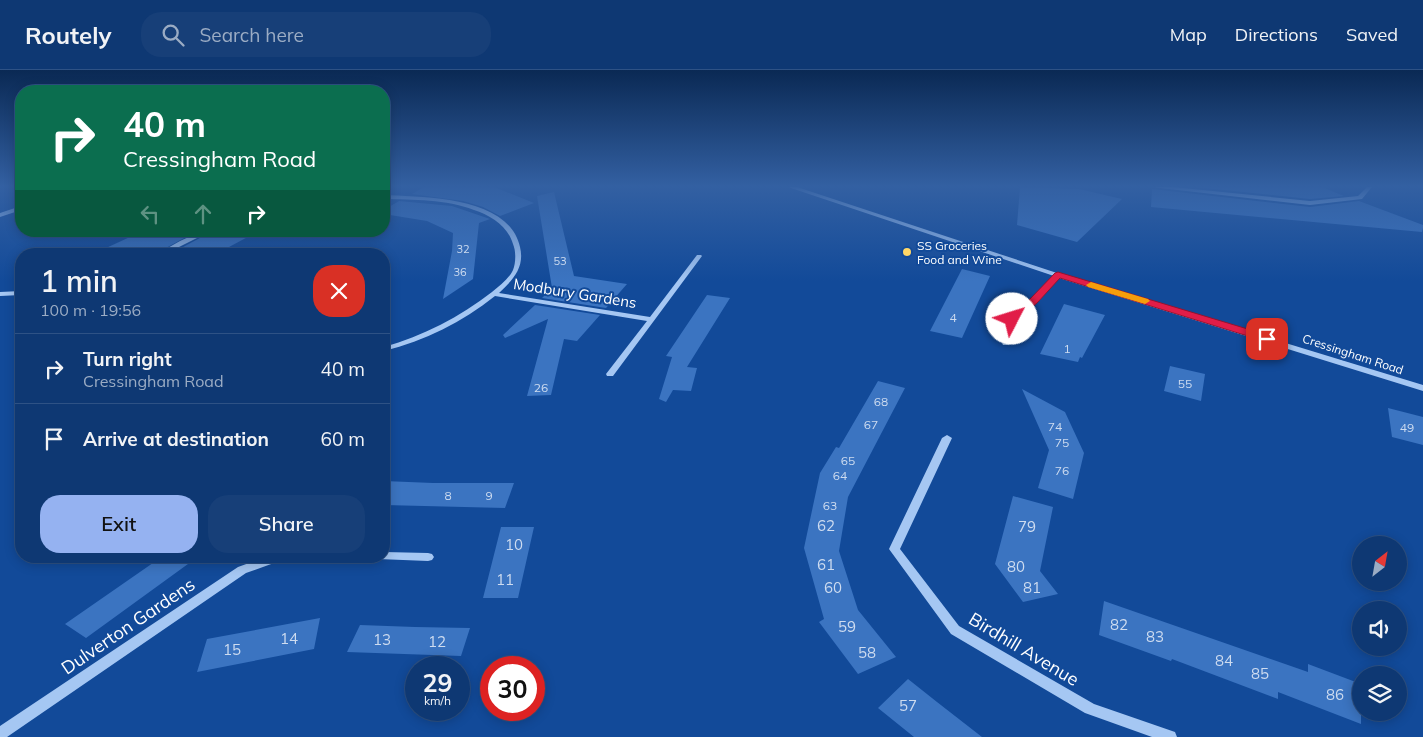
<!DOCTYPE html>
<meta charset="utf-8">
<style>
:root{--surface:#0e3873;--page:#173f78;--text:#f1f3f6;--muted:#9bacc4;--line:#2e5285;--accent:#95b2f1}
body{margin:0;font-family:Mulish,sans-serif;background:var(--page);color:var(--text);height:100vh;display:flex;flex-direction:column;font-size:19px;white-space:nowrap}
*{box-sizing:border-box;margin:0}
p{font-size:16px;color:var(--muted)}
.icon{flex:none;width:28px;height:28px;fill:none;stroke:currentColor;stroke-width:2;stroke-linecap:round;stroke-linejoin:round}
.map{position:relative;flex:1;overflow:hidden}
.panel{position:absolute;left:15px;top:178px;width:375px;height:315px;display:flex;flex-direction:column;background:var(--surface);border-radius:20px;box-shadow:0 2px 12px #0003,0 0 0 1px var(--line)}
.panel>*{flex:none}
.hud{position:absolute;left:15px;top:15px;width:375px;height:152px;border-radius:20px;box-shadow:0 2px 12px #0003,0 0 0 1px var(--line);background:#0b6e4f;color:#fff;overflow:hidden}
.needle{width:32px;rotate:31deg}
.fabs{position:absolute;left:1352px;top:466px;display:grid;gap:10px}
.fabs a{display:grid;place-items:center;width:55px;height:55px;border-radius:50%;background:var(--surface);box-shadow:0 2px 12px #0003,0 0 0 1px var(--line);font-size:25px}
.speed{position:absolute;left:405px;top:586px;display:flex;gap:10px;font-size:25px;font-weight:700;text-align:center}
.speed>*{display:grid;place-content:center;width:65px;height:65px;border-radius:50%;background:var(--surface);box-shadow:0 2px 12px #0003,0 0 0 1px var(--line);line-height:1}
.speed small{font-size:12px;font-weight:400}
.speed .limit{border:8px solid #d22;background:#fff;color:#111}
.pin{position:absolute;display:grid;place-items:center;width:42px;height:42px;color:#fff;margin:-21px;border-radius:10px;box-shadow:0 2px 8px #0006}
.me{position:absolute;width:55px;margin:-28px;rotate:50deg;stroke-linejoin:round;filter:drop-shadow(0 0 4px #0008)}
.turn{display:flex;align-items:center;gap:18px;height:105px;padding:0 25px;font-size:22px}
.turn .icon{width:65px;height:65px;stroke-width:2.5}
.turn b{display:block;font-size:35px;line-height:42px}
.lanes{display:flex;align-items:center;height:48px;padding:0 25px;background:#0003;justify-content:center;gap:25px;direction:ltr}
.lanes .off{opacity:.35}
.round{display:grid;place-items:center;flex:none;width:52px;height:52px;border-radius:20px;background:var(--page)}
.headline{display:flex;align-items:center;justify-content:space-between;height:85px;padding:0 25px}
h1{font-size:30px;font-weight:600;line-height:38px}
.primary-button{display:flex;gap:10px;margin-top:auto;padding:10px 25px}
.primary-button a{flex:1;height:58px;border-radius:20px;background:var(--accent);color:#111;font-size:20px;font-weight:600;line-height:58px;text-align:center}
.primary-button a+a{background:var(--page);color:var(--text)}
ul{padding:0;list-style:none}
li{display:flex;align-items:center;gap:15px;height:70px;padding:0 25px;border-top:1px solid var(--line)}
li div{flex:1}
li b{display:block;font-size:19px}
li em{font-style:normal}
header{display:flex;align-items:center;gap:30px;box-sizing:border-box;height:70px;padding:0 25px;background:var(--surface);border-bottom:1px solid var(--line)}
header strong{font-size:24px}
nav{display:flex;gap:28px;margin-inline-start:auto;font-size:18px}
.search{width:350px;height:45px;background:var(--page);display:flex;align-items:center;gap:12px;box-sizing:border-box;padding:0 18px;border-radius:20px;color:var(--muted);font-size:19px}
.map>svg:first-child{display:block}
.building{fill:#3b74c1}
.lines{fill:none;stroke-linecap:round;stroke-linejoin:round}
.minor{fill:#a5c7f3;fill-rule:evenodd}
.route{fill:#e11d48;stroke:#92132f}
.slow{fill:#f59e0b}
.poi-dot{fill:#ffd767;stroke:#124a99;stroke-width:2}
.labels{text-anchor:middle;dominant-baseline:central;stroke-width:4;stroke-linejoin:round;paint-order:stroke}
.far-number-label{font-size:11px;fill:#cedcf0}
.far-poi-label{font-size:12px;fill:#fff;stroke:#124a99;text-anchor:start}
.number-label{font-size:12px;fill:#cedcf0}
.far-street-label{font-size:12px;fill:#fff;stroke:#124a99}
.street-label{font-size:15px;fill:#fff;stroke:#124a99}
.near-number-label{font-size:15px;fill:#cedcf0}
.near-street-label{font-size:18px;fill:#fff;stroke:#124a99}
</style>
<header>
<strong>Routely</strong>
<div class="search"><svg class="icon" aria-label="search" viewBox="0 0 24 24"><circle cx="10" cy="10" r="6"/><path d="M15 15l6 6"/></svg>Search here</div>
<nav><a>Map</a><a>Directions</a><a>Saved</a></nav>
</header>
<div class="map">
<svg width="1423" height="667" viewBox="0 0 1423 667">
<rect width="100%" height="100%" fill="#124a99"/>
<!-- building -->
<path class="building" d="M424 117H494L534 133 500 146 483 137 463 131 412 124Z
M1020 117 1079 119 1122 129 1077 172 1017 155Z
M1195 117H1322L1344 126 1310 129Z
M1152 119 1310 137 1359 131 1423 155V158L1422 162 1151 137Z
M554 122 574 206 627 214 606 238 542 228 552 218 537 126Z
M399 131 452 136 490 149 479 153 473 209 443 229 452 181 453 163 427 151 384 144V140Z
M143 161H197L155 184H93Z
M213 161H259L216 184H170Z
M962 199 990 206 962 268 930 261Z
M707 225 730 228 687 297 697 298 691 321 673 320 666 332 659 329 672 287 666 286Z
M1064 234 1105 245 1082 288 1080 287 1078 292 1040 284Z
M535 235 600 245 577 271 564 269 551 325 527 326 548 249 505 268 503 265Z
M1170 296 1205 304 1201 331 1164 321Z
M878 311 905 318 848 427 839 481 858 540 896 587 858 604 819 552 824 549 804 478 820 403 836 377 839 378Z
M1022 319 1065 342 1084 383 1073 429 1038 418 1049 380Z
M1388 338 1423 347V375L1392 367Z
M384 411 433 413H514L505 438 464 437 384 435Z
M1013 426 1053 437 1040 501 1058 524 1023 532 995 494Z
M501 457H534L518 528H483Z
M163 486H199L86 568 65 554Z
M1104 531 1308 602V594L1361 614V654L1278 622V629L1172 589 1171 591 1099 565Z
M320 548 314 579 197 602 207 569Z
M360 555 415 557 470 558 461 586 347 582Z
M908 609 937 632 982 667H914L878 638Z"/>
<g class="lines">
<!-- minor -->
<path class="minor" d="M788 117H797L1060 204 1423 315V321L1059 208 1037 233 1016 250 1010 273 1009 275H1003L1002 273 1009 247 1031 229 1054 206Z
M1151 117H1173L1310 131 1358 126 1367 117H1372L1362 129 1310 135Z
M384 125C424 127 509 126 520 177 525 197 513 210 499 223L650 247 697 185H701L702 186 613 306H607L606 304 647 251 495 226C462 252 425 271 384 281V277C423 266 460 247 492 222 499 216 509 209 513 200 516 192 516 181 513 174 508 156 490 145 474 140 446 129 414 130 384 129Z
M21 136V140L0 147V143Z
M202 161H211L165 184H157L180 171Z
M21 221V225L0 226V222Z
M947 365 952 368 900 479 959 556 1094 634 1175 662 1177 667H1152L1085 643 951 564 889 479 942 368Z
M384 482 428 483 432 484 434 487 432 490 428 491 378 489 377 486H384Z
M268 486H286L285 489 246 503 7 667H0V656L238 497Z"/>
</g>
<!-- sky -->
<linearGradient id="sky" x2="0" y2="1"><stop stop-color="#0a2954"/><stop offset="0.55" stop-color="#3360a2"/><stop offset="1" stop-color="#3360a2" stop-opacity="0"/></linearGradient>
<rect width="1423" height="211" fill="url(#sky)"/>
<!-- route -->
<path class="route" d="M1058 202 1271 266 1272 269 1267 272 1264 271 1060 208 1037 233 1015 251H1008V247L1030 229 1055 203Z"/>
<!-- slow -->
<path class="slow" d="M1091 212 1148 229 1150 231 1145 234 1088 217 1086 215Z"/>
<!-- markers -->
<circle class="poi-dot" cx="907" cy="182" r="5"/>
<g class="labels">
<!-- far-number labels -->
<g class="far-number-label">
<text x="463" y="179">32</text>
<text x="560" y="191">53</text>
<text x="460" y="202">36</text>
</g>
<!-- far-poi labels -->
<g class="far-poi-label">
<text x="917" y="175">SS Groceries<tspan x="917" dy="14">Food and Wine</tspan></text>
</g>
<!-- number labels -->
<g class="number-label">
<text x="953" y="247">4</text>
<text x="1067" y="278">1</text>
<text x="1185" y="313">55</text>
<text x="541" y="317">26</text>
<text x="881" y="331">68</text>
<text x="871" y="354">67</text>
<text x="1055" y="356">74</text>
<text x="1407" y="357">49</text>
<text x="1062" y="372">75</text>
<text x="848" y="390">65</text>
<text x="1062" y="400">76</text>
<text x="840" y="405">64</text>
<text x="448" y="425">8</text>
<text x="489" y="425">9</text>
<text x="830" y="435">63</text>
</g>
<!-- far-street labels -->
<g class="far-street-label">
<text transform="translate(1353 284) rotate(18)">Cressingham Road</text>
</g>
<!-- street labels -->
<g class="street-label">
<text transform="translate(575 223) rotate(9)">Modbury Gardens</text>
</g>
<!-- near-number labels -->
<g class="near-number-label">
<text x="826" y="455">62</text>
<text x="1027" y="456">79</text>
<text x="514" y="474">10</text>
<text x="826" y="494">61</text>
<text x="1016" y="496">80</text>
<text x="505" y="509">11</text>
<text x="833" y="517">60</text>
<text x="1032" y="517">81</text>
<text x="1119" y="554">82</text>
<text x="847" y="556">59</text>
<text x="1155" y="566">83</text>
<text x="289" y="568">14</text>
<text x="382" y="569">13</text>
<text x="437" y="571">12</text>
<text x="232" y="579">15</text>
<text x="867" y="582">58</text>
<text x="1224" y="590">84</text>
<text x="1260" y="603">85</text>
<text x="1335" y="624">86</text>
<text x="908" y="635">57</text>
</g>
<!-- near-street labels -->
<g class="near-street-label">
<text transform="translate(128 556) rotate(-34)">Dulverton Gardens</text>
<text transform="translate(1024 579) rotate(31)">Birdhill Avenue</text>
</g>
</g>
</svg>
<div class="fabs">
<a><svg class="needle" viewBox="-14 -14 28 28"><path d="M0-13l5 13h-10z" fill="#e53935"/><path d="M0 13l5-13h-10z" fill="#9bacc4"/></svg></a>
<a><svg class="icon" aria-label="sound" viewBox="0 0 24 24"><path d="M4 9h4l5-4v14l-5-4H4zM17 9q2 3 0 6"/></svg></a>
<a><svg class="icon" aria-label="layers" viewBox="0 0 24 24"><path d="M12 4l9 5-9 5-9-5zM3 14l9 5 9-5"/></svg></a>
</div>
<div class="speed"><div>29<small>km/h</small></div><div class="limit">30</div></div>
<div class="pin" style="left:1267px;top:269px;background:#d93025"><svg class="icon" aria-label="arrive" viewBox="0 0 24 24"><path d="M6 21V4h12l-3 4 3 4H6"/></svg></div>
<svg class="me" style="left:1012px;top:249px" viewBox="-20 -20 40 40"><circle r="19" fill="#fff"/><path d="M0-13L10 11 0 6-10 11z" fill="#e11d48"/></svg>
<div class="hud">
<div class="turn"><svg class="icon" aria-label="right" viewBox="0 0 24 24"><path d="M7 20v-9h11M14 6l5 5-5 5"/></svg><div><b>40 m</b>Cressingham Road</div></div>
<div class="lanes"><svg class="icon off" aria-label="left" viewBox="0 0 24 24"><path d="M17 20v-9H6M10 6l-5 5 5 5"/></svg><svg class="icon off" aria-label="ahead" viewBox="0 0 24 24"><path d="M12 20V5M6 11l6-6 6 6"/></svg><svg class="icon" aria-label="right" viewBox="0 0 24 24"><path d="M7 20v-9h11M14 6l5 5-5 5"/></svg></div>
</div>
<section class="panel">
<div class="headline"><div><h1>1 min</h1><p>100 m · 19:56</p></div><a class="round" style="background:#d93025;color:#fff"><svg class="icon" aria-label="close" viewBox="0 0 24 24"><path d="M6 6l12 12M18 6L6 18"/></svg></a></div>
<ul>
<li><svg class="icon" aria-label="right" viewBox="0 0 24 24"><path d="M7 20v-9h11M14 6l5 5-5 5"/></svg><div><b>Turn right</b><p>Cressingham Road</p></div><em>40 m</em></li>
<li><svg class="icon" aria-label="arrive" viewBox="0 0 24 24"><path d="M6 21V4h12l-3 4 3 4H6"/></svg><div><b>Arrive at destination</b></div><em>60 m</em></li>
</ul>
<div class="primary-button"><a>Exit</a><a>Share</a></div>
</section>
</div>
